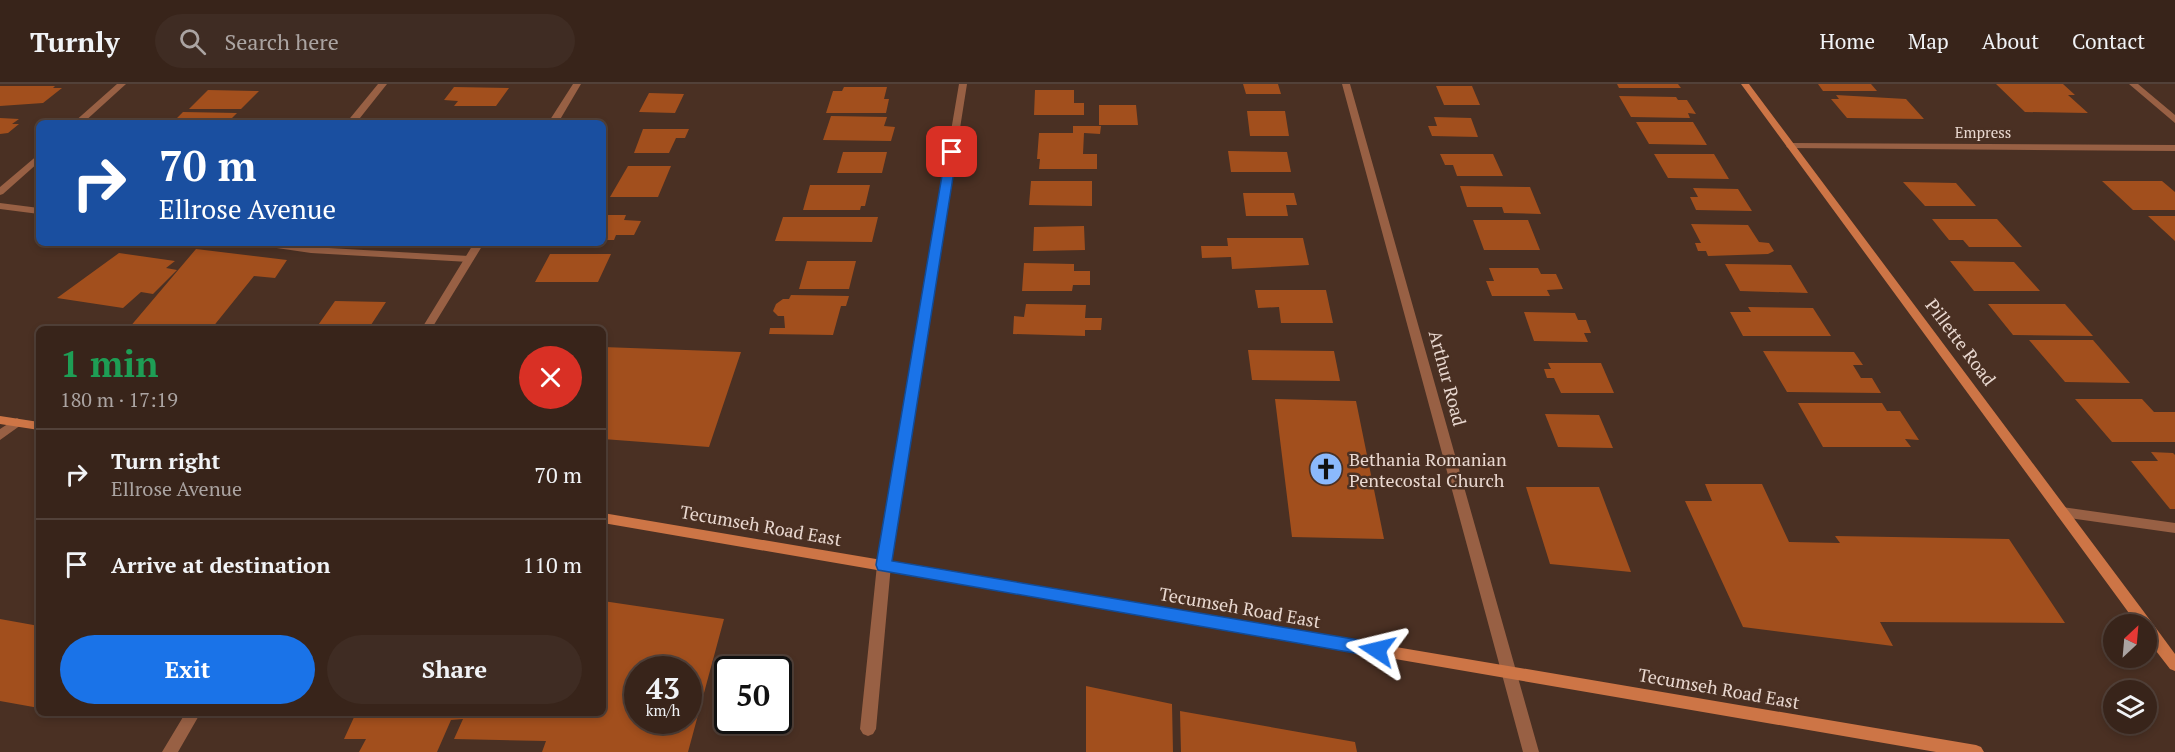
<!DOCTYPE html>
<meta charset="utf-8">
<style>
:root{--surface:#38241a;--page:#3f2c23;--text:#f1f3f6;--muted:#aba4a2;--line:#524139;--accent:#1a73e8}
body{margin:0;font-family:"PT Serif",serif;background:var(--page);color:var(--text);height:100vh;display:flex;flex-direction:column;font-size:22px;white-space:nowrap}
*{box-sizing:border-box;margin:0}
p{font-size:20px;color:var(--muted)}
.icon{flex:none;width:33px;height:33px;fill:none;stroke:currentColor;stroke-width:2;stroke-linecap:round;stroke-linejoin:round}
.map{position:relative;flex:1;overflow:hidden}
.side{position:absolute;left:36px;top:242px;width:570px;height:390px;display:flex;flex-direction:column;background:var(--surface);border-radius:9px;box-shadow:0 3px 9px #0003,0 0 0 2px var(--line)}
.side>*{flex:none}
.guide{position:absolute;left:36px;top:36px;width:570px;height:126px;border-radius:9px;box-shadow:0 3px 9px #0003,0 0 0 2px var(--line);background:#1a4fa0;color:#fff;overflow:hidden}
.needle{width:39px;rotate:26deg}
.fabs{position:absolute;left:2103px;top:530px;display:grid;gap:12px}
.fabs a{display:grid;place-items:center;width:54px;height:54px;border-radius:50%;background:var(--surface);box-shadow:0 3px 9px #0003,0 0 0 2px var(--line);font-size:30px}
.speed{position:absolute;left:624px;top:572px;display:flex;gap:12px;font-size:30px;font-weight:700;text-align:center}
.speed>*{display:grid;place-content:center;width:78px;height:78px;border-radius:50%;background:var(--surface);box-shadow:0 3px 9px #0003,0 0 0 2px var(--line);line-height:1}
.speed small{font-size:15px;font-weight:400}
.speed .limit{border:3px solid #111;border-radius:9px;background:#fff;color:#111}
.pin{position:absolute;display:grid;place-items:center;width:51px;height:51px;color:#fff;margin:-26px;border-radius:12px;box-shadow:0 3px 9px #0006}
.me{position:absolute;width:66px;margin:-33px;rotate:280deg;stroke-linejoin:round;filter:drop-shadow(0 0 4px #0008)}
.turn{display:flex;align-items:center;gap:21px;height:126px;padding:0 24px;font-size:27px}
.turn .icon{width:78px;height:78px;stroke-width:2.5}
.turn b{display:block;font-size:42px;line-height:51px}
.round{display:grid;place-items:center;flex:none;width:63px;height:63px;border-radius:32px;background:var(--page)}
.overview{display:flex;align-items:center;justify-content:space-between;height:102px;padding:0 24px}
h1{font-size:36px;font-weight:700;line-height:45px;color:#1e9e55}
.button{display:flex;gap:12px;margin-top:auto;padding:12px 24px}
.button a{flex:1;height:69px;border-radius:36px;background:var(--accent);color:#fff;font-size:24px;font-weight:700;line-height:69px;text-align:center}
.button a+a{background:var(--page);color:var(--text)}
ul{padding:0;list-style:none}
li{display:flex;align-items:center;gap:18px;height:90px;padding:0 24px;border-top:2px solid var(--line)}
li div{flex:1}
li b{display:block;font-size:22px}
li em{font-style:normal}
header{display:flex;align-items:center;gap:36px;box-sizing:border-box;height:84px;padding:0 30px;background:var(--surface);border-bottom:2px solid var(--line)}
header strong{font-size:28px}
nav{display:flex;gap:33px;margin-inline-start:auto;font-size:21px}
.search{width:420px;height:54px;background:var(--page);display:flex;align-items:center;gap:15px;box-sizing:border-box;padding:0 21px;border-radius:33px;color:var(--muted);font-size:22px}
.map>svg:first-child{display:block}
.building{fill:#a24f1d;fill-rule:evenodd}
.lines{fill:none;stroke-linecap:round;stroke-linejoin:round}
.lane{fill:#986044;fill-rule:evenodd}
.street{fill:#986044;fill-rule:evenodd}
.secondary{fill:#cd7546;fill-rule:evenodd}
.route{fill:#1a73e8;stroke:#114b97;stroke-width:1.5}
.labels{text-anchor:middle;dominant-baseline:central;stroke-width:5;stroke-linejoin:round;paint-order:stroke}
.far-street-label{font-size:15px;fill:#e9d8d0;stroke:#4a3023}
.street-label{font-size:18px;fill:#e9d8d0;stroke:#4a3023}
.poi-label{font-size:18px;fill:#e9d8d0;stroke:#4a3023;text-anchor:start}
</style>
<header>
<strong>Turnly</strong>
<div class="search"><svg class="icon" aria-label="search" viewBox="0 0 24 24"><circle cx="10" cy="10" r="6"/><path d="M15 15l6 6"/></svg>Search here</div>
<nav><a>Home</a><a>Map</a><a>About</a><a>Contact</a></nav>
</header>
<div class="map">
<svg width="2175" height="668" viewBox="0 0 2175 668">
<rect width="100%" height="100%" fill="#4a3023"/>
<!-- building -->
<path class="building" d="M1243 0H1278L1281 10H1246Z
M1617 0H1678L1681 4H1619Z
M1818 0H1871L1877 7H1823Z
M1996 0H2063L2075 11H2068L2088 29 2025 28Z
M0 2H55L53 4H62L43 19 0 22Z
M1436 2H1472L1480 21H1444Z
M454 3 509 4 496 22H454L458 17 444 16Z
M844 3H887L884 15H889L886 29H826L833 7H842Z
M208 6 259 7 241 25H189Z
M1035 6H1074V19H1084V31H1034Z
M649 9 684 10 675 29 639 28Z
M1836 11 1906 15 1924 35 1847 34 1831 15H1839Z
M1619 12 1676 13 1678 16H1687L1696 30 1688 29 1690 34 1631 33Z
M1099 21H1136L1138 41H1099Z
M1247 27H1285L1289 52H1250Z
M183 28 237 29 227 39H172Z
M831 32 887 33 884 42 895 43 891 57 823 56Z
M1434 33 1471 34 1478 53 1432 52 1428 42H1437Z
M0 34 19 35 12 40H19L8 49 0 50Z
M445 34H488L484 39H442Z
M1636 38H1693L1707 61 1649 60Z
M1073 42H1101L1100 50 1084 49 1083 70H1097V85H1039L1040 75H1037L1039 49H1073Z
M643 45H689L685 54H676L669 69H634Z
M1228 67 1287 68 1291 88H1231Z
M843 68H887L882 89H837Z
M1440 70H1493L1503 92H1457L1453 81H1445Z
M1654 70H1714L1729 95 1668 94Z
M628 82H671L658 113H610Z
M1031 97H1092V122L1029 121Z
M2102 97H2162L2175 108V126H2133Z
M1903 98 1956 99 1976 122H1925Z
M810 101H870L865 122H861L860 126H803Z
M1460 102 1530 103 1541 130 1504 129 1502 123H1467Z
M1693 104 1738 105 1752 127 1696 126 1690 113H1698Z
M1243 109H1294L1297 121H1286L1288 132H1246Z
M603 131H626L624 136 641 137 634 151H616L614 156H603Z
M2148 132H2175V157L2162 145Z
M783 133H878L872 158 775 157Z
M1932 135H1997L2022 163H1969L1963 156H1949Z
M1473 136H1528L1540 166H1484Z
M1691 140 1748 141 1759 158 1769 159 1774 167 1768 170 1708 172 1706 167H1698L1695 159H1701Z
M1084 142 1085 166 1033 167 1034 143Z
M1227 154H1303L1309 181 1232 185 1231 173 1202 174 1201 162H1228Z
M196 165 287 176 275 194 254 192 212 244H129Z
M119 169 175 177 166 184 177 186 153 210 141 208 123 224 57 214Z
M550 170H611L598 198H535Z
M807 177H856L849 205H799Z
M1950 177 2014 178 2040 207H1974Z
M1024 179 1074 180V187H1090V201H1073L1072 207H1022Z
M1725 180 1791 181 1808 209 1740 207Z
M1489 184H1538L1541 190H1556L1563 205 1547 206 1550 212H1492L1486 197H1494Z
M1255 206H1326L1333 239H1281L1279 223 1258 224Z
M791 211 849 212 846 222H841L833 251 769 250 770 244H785L784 232H778L773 227 776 220 783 215H789Z
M335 217 386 218 369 244H316Z
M1026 220 1086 221 1085 234H1102L1101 246H1085V252L1013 250 1014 232 1024 233Z
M1988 220H2065L2093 252 2013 251Z
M1748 223 1813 224 1831 252H1743L1730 228H1751Z
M1524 228 1575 229 1578 236H1586L1591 249H1584L1588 258 1534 257Z
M2029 256H2093L2130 299 2065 298Z
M603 263 741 268 709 363 603 355Z
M1248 266 1334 267 1340 297 1252 296Z
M1763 267 1854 268 1863 281H1853L1861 294H1872L1881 309 1787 308Z
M1548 279H1601L1614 309H1561L1554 294H1547L1544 285H1551Z
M1275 315 1356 317 1384 455 1292 453Z
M2075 315H2142L2154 328H2175V358H2112Z
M1798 319H1882L1887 327H1900L1919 356 1905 355 1911 363H1823Z
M1545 330 1599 331 1613 364 1558 363Z
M2151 368 2173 369 2175 371V425H2170L2131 377H2158Z
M1705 400H1762L1789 458 1840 459 1835 452 2009 455 2065 539 1880 538 1893 562 1743 543 1685 417H1712Z
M1526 403H1599L1631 488 1550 480Z
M603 517 724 535 688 668H542L546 657 454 655 463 635 451 636 437 668H359L366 655H344L355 631H313L603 628ZM638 585H688V636H638Z
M0 535 39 542V624L0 617Z
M1086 602 1172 620 1173 668H1086Z
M1180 627 1355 658 1357 668H1181Z"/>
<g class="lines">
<!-- lane -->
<path class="lane" d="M378 0H387L356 39H346Z
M0 119 39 124V130L0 125Z
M258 159H284L311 163 469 172 474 175 469 178 311 169 263 162Z
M17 334 23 338 21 341 0 356V345Z
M2062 423 2175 439V449L2062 433 2057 431 2056 428 2057 425Z
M884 476 889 477 891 481 876 645 873 650 868 652 863 650 860 645 877 481 879 477Z"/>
<!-- street -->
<path class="street" d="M117 0H126L83 39H73Z
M573 0H581L558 39H548Z
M959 0H967L891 481 889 485 884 486 879 485 877 481Z
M1342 0H1350L1539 668H1523Z
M2129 0H2138L2175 31V39Z
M1791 59 2175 61V67L1788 64 1786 62Z
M39 70V78L3 110 0 111V103Z
M474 159H484L432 244H422Z
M186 628H201L178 668H162Z"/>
<!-- secondary -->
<path class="secondary" d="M1741 0H1749L2150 536 2175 570V587L2170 585 2146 554V540H2137Z
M0 332 39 338V346L0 340Z
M603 429 1976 661 1981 663 1984 668H1936L603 439Z"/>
</g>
<!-- route -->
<path class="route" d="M952 65 957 68 892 477 1377 559 1382 561 1385 566 1382 571 1377 573 878 486 876 481 946 68Z"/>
<!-- icons -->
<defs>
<symbol id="church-disc" viewBox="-11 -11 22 22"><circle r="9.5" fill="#8bb9fc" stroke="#4a3023"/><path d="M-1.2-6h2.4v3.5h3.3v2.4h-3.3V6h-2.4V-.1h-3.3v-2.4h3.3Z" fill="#111"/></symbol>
</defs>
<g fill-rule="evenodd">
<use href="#church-disc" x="1307" y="366" width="38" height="38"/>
</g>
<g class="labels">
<!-- far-street labels -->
<g class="far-street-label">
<text x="1983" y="48">Empress</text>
</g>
<!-- street labels -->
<g class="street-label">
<text transform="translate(1961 258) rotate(53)">Pillette Road</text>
<text transform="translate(1448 294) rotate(75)">Arthur Road</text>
<text transform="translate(761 441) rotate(10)">Tecumseh Road East</text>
<text transform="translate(1240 523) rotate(10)">Tecumseh Road East</text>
<text transform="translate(1719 604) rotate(10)">Tecumseh Road East</text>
</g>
<!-- poi labels -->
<g class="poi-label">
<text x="1349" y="375">Bethania Romanian<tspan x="1349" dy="21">Pentecostal Church</tspan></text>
</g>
</g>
</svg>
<div class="fabs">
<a><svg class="needle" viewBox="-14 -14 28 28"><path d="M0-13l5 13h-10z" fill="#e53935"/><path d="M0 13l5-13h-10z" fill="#aba4a2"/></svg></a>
<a><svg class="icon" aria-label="layers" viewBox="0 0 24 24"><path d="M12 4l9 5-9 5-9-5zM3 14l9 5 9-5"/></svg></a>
</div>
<div class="speed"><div>43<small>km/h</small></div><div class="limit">50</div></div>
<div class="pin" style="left:952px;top:68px;background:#d93025"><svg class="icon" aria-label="arrive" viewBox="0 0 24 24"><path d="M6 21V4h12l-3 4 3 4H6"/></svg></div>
<svg class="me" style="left:1377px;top:566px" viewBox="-20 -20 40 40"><path d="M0-17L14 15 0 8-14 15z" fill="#1a73e8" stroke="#fff" stroke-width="4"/></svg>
<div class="guide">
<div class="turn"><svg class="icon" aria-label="right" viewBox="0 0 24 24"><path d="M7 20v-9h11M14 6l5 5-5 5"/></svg><div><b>70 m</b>Ellrose Avenue</div></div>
</div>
<section class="side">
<div class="overview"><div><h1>1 min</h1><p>180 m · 17:19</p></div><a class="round" style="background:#d93025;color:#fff"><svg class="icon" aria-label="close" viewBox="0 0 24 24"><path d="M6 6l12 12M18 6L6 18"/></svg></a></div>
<ul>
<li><svg class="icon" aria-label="right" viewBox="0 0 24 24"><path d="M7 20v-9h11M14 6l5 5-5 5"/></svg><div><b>Turn right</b><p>Ellrose Avenue</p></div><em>70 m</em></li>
<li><svg class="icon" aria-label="arrive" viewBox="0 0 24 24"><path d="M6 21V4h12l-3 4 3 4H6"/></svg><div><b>Arrive at destination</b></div><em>110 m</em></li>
</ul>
<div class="button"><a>Exit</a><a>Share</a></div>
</section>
</div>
